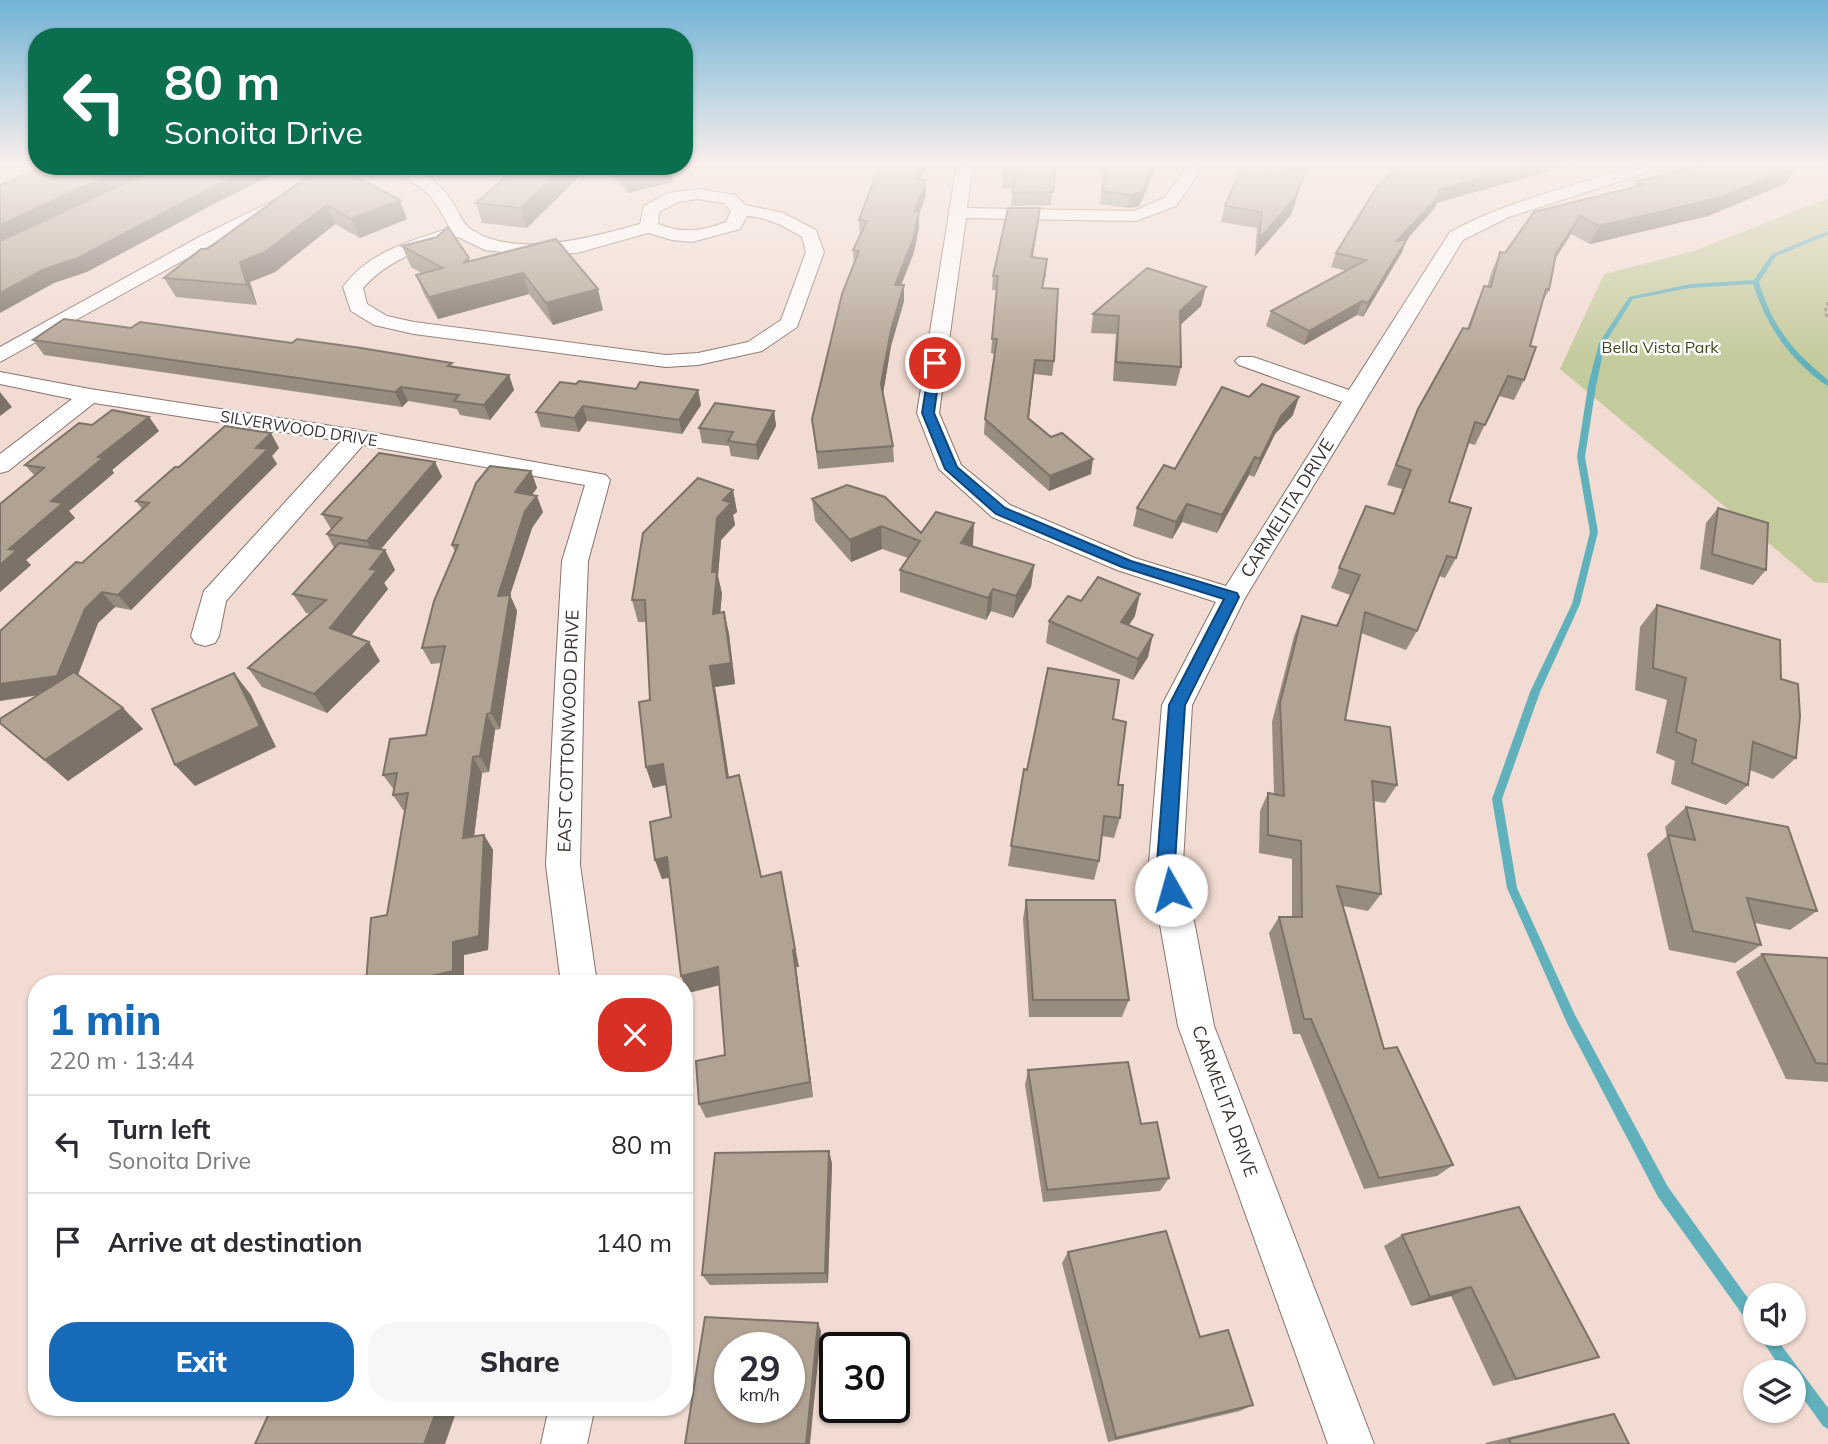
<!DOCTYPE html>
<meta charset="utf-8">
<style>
:root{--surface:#fff;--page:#f7f7f7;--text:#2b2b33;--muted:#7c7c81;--line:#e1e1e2;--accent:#176ab8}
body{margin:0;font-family:Mulish,sans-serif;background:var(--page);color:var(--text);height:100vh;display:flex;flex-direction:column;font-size:26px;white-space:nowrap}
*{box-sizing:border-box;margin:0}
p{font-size:23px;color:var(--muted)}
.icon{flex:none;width:38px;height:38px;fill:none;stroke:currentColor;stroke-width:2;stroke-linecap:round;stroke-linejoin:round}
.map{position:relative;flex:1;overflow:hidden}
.drawer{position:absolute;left:28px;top:975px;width:665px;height:441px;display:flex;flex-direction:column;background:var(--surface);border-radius:28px;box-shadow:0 2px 5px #0004}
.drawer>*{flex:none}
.hud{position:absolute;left:28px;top:28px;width:665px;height:147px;border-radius:28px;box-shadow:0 2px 5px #0004;background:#0b6e4f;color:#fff;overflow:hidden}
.fabs{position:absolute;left:1743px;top:1283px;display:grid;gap:14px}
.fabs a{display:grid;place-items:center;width:63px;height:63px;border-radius:50%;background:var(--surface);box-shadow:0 2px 5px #0004;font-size:35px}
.speed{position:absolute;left:714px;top:1332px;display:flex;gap:14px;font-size:35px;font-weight:700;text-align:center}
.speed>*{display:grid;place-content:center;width:91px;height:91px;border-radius:50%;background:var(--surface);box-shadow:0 2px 5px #0004;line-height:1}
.speed small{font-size:18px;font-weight:400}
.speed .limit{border:4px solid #111;border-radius:10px;background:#fff;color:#111}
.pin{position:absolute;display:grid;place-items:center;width:60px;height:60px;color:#fff;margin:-30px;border:4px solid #fff;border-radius:50%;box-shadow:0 2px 7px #0007}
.me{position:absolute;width:77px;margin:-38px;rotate:353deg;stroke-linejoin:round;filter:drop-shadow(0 0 5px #0008)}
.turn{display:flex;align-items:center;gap:24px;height:147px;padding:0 21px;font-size:32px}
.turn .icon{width:91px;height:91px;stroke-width:2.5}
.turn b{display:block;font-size:49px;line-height:60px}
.round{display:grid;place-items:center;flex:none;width:74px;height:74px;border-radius:28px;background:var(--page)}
.overview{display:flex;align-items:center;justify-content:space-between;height:119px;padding:0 21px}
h1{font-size:42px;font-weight:800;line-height:52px;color:var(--accent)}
.cta{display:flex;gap:14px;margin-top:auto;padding:14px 21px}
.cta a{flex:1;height:80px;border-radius:28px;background:var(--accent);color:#fff;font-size:28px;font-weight:800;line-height:80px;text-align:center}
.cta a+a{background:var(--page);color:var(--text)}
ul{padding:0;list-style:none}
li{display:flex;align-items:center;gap:21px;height:98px;padding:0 21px;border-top:2px solid var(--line)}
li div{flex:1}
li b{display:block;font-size:26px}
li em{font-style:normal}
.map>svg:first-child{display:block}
.green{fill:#c3ca9b}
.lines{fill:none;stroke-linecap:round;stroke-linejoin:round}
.stream{fill:#60b1bc;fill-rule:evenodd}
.street-casing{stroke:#88746c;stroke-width:2}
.path{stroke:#978882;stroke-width:2.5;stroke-dasharray:3.5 2.5;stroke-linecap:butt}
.street{fill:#fff;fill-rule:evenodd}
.wall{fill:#988c7e}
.shaded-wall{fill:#7c7267}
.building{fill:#b1a393;stroke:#7c7267;stroke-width:2;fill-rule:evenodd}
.route{fill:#176ab8;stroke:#0f4578;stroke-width:2}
.labels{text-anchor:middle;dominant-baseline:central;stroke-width:5;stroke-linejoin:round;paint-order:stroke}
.far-park-label{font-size:16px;fill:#43471a;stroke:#fff}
.far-street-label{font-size:16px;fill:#3c3430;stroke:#fff}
.street-label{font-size:18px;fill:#3c3430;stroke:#fff}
</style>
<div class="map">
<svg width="1828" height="1444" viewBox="0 0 1828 1444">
<rect width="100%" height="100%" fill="#f1dbd2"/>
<!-- green -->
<path class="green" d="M1828 198V583L1815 582 1560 369 1604 274 1694 251Z"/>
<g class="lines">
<!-- stream -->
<path class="stream" d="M1828 231V235L1776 256 1759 282C1773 328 1792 350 1828 380V386C1820 382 1813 375 1806 369 1780 345 1764 318 1753 284L1690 288 1633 299 1605 343 1596 386 1585 457 1598 532 1580 604 1540 692 1502 799 1517 888 1575 1015 1668 1187 1755 1308V1327L1750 1325 1658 1197 1567 1023 1507 888 1492 799 1530 692 1572 604 1590 532 1577 457 1588 386 1599 343 1629 297 1690 284 1754 280 1772 254Z
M1758 1334H1773L1828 1408V1429L1823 1426 1794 1386V1372H1783Z"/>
<defs>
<path id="street" d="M957 163H973L967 208 1134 211 1164 198 1188 166 1187 163H1203L1204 166 1176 206 1136 221 966 218 939 413 961 465 1010 505 1135 558 1226 586 1342 402 1239 365 1235 361 1239 357H1253L1349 390 1450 232C1494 208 1542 194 1590 180 1616 172 1637 163 1663 163L1636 176 1509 217 1463 240 1245 598 1192 705 1183 863 1214 1026 1374 1444H1328L1178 1026 1149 863 1162 705 1216 602 1117 570 992 517 939 469 917 413Z
M344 166H365L211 245 0 362V347L199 237Z
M380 166C416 166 435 174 455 206 459 213 463 223 469 228 513 260 593 237 640 224L644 206 668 193 698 189 735 195 745 205 783 213 816 230 824 252 797 327 762 351 698 365 666 367 414 334 374 325 351 311 343 287C368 252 410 241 450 228 435 202 432 192 405 178 397 173 387 173 380 166ZM698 199 724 203 731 211 726 222C702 231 682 234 658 224L659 212 678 202ZM747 216C767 217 784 226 802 237L806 252 781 320 748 342 698 353 666 355 414 322 387 316 367 304 363 288C389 259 422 249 458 237L485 250 532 255 577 253 648 233 672 240 692 242 740 229Z
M0 372 90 389 358 430 606 475 610 480 588 561 584 665 580 865 597 984H561L546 865 556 665 562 561 585 485 363 445 226 601 219 636 215 643 205 646 195 643 191 636 204 591 341 441 94 403 8 471 0 473V454L72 399 0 384Z
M549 1407H595L587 1444H541Z"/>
</defs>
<!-- street casing -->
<use href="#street" class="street-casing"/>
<!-- path -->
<path class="path" d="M1828 302 1825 312 1828 319"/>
<!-- street -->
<use href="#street" class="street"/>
</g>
<!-- wall -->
<path class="wall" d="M1002 163H1056L1051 205 1011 206 1013 189 1002 188 1004 173H1001Z
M1105 163 1153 175 1139 206 1128 208 1100 204Z
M1242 163H1285L1286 167 1301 186 1291 215 1255 256 1257 228 1221 222 1225 206 1242 166Z
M517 166 527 228 482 223 476 203Z
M603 166H670L673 182 628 193Z
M1796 166 1785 184 1708 216 1590 244 1571 234 1555 259 1549 290 1542 303 1530 346 1524 380 1514 400 1499 396 1475 445 1468 443 1449 502 1456 558 1445 578 1439 576 1417 631 1406 650 1361 633 1345 720 1397 785 1385 803 1374 801 1381 894 1368 911 1343 906 1384 1049 1453 1165 1437 1176 1364 1189 1300 1034H1293L1269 933 1279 917H1292V859L1259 853 1260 811 1268 793 1274 794 1272 722 1294 636 1302 616 1336 626 1350 595 1331 588 1366 506 1393 514 1402 489 1387 485 1409 429 1418 409 1467 329 1476 305 1484 286 1487 287 1492 271 1500 252 1505 253 1633 188 1636 181Z
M314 172 407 219 360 238 335 224 275 272 250 282 257 305 176 297 164 278 207 249Z
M922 179 926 195 919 214V227L914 252 901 285 904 301 891 346 883 393 893 446 894 462 818 469 812 419 854 265 853 250 860 235 859 220Z
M1437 203 1434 209 1407 239 1402 252 1363 317 1357 315 1304 345 1266 326 1271 311 1347 271 1331 267 1336 253Z
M1040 208 1033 257 1046 273 1043 288 1054 361 1052 376 1034 374 1029 418 1091 474 1049 491 984 434 985 419 995 354 991 353 996 290H992L993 276Z
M556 239 603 310 553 325 529 294 438 319 425 296 416 275 423 274 411 267 402 246 469 258 470 261Z
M1206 287 1201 306 1180 325 1181 367 1176 386 1113 381 1116 334 1091 333 1093 314Z
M131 328 292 343 509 375 514 390 490 420 460 415 457 409 408 401 402 407 44 355 33 340Z
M576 384 636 389 698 390 701 405 682 434 587 421 579 432 541 427 536 412Z
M774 411 776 426 758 460 731 456 729 446 702 443 699 428Z
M1293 415 1275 434 1254 477 1249 475 1217 533 1182 522 1172 539 1133 526 1137 508 1175 469Z
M149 417 159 431 112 470 114 473 69 511 75 518 26 560 31 565 0 592V504L35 476 25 465Z
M279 448 272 456 277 464 131 610 115 607 98 623 78 675 123 708 143 729 68 781 0 723 36 696 82 563 142 509 136 501 179 467Z
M435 462 442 477 380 550H385L395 570 384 583 388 589 351 636 380 661 327 713 262 687 248 668 310 614 306 613 293 594 334 548 327 534 331 529 322 514Z
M531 471 537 488 532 495 543 512 532 528 510 595 517 611 500 729 495 730 489 772 482 773 474 836 484 835 493 850 488 950 464 955 387 915 405 810H403L393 795 394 790 383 775 426 735 441 663 431 664 422 648 455 552 452 545Z
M733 490 737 512 733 515 735 525 721 540 718 576 722 594 720 613 724 612 729 634 735 684 715 687 729 778 761 876 799 967H796L813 1097 706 1118 699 1104 725 1055 720 985 688 993 681 976 669 878 662 879 655 860 671 817 666 785 653 788 646 767 650 700 646 622H638L632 600Z
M812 499 921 533 974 523 972 546 1034 565 1031 587 1013 618 991 611 986 620 900 592V570L908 558 882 549 851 562 815 521Z
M1718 508 1766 570 1753 585 1700 569 1706 523Z
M1081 601 1135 616 1129 625 1148 657 1133 680 1046 643 1049 621Z
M1657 605 1781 679 1796 758 1773 779 1750 770 1748 785 1726 805 1671 784 1675 761 1656 753 1667 700 1635 690 1640 627Z
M1113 719 1120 818 1114 838 1102 836 1099 861 1094 880 1008 866 1024 769 1027 770Z
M1686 807 1817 911 1790 930 1755 923 1761 945 1735 963 1669 950 1647 854 1667 836 1665 827Z
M1026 900 1129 1000 1122 1017H1029L1023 919Z
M1762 954 1828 958V1082L1786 1079 1736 972Z
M1028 1070 1141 1124 1169 1178 1160 1191 1043 1202 1025 1085Z
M829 1151 832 1164 828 1283 710 1285 702 1275Z
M1402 1235 1599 1357 1493 1386 1451 1296 1411 1306 1384 1246Z
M1068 1252 1200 1337 1253 1405 1240 1411 1108 1442 1062 1263Z
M1614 1414 1629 1444H1486L1485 1443 1586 1419Z"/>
<!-- shaded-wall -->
<path class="shaded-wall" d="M923 163H928L917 194V179Z
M1155 163 1153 175 1139 206 1128 208 1130 195Z
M1536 163H1578L1437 203 1434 209 1407 239 1402 252 1363 317 1368 303 1397 241 1438 190Z
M128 166H163L0 243V225Z
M257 166H291L214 204 87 272 54 283 0 313V293L45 269Z
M565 166H590L527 228 521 208Z
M653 166H670L673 182 628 193 623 173Z
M1796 166 1785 184 1708 216 1590 244 1599 226Z
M1306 170 1291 215 1255 256 1259 239Z
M926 180V195L919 214V227L914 252 895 301V285L915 211Z
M400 200 407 219 360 238 351 219Z
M327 205 335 224 275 272 250 282 257 305 247 285 240 262Z
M1040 208 1039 222 1030 271 1031 257Z
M1580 216 1571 234 1546 272 1556 254Z
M1047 259 1046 273 1040 302 1042 288Z
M523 273 529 294 438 319 429 297Z
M904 285V301L891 346 882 400 881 384 891 330Z
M1206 287 1201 306 1176 329 1180 311Z
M598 289 603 310 553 325 546 303Z
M1362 301 1357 315 1304 345 1309 331Z
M509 375 514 390 490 420 484 405Z
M401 387 408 401 402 407 395 392Z
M698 390 701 405 682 434 679 420Z
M0 392 12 407 0 416Z
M1299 397 1293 415 1275 434 1254 477 1260 459 1281 416Z
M583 406 587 421 579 432 574 418Z
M774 411 776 426 758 460 756 445Z
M149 417 159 431 112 470 114 473 69 511 75 518 26 560 31 565 0 592V565L9 549 51 501 98 457Z
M271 433 279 448 272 456 277 464 131 610 118 595 256 448Z
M1255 457 1249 475 1217 533 1222 515Z
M1093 459 1091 474 1049 491 1050 476Z
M435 462 442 477 375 556 367 541Z
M531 471 537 488 521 509 515 492Z
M733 490 737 512 733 515 735 525 721 540 718 576 722 594 718 635 713 614 712 572 717 518 723 500Z
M537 496 543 512 532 528 510 595 517 611 500 729 491 713 498 596 525 511Z
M1187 504 1182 522 1172 539 1176 522Z
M974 523 973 545 960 565 961 543Z
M881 526 882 549 851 562 850 540Z
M385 550 395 570 384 583 388 589 342 647 330 628 370 569Z
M1034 565 1031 587 1013 618 1016 596Z
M993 589 991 611 986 620 988 598Z
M102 592 115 607 98 623 72 690 0 701V684Z
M1140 594 1135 616 1116 644 1121 622Z
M724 612 729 634 735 684 715 687 732 798 727 778 710 666Z
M1153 635 1148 657 1133 680 1138 659Z
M369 642 380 661 327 713 314 694Z
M234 673 251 695 276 747 195 786 175 765Z
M123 708 143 729 68 781 45 760Z
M487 714 495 730 489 772 480 756Z
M473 757 482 773 472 853 463 838Z
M663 764 669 784 653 788 646 767Z
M484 835 493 850 488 950 464 955V984H396L453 942Z
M667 857 674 876 662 879 655 860Z
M781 872 799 967H796L813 1097 810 1082 793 950Z
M718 967 724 984 688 993 681 976Z
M829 1151 832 1164 828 1283 825 1273Z
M1471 1287 1451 1296 1411 1306 1430 1297Z
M818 1323 821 1331 810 1444H806Z
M438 1407H458L445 1444H424Z"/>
<!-- building -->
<path class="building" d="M880 163H923L917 179 926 180 915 211H919L914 237 895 285H904L891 330 881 384 893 446 817 452 812 419 842 294 859 251 853 250 867 221 859 220Z
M1006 163H1056L1053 192 1012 193 1016 176 1003 175Z
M1106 163H1155L1142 192 1130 195 1102 191Z
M1243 163H1285L1286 167 1306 170 1295 198 1259 239 1262 212 1225 206Z
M1402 163H1536L1438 190 1439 196 1397 241 1407 239 1368 303 1362 301 1309 331 1271 311 1366 260 1336 253 1377 187Z
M1712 163H1788L1796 166 1719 198 1599 226 1580 216 1556 254 1549 290 1546 289 1530 346 1536 347 1524 380 1508 376 1485 425 1475 422 1449 502 1471 508 1456 558 1447 556 1417 631 1365 612 1345 720 1390 727 1397 785 1372 781 1381 894 1337 886 1384 1049 1397 1047 1453 1165 1379 1178 1311 1019H1304L1279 917H1302L1301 841 1268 835V793L1284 796 1280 703 1302 616 1337 626 1360 575 1339 568 1366 506 1394 514 1411 470 1396 465 1418 409 1463 328 1469 329 1484 286 1491 287 1500 252 1505 253 1534 212 1644 185 1636 181Z
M45 166H128L0 225V185Z
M162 166H257L207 190 78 258 45 269 0 293V241Z
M326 166H336L400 200 351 219 327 205 265 252 240 262 247 285 164 278 201 249H207L314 172Z
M517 166H565L521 208 476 203Z
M617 166H653L623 173Z
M1008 208H1040L1031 257 1047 259 1042 288 1058 289 1054 361 1035 360 1028 418 1051 437 1062 433 1093 459 1050 476 985 419 997 339H992L998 276H993Z
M448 227 469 258 463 263 556 239 598 289 546 303 523 273 429 297 416 275 443 268 402 246 437 237Z
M1147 268 1206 287 1180 311 1181 367 1116 362 1119 316 1093 314Z
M64 319 131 328 140 322 292 343 297 339 361 348 452 363 448 366 509 375 484 405 454 401 459 395 401 387 395 392 33 340Z
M579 381 636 389 640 382 698 390 679 420 583 406 574 418 536 412 560 382 576 384Z
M1262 384 1299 397 1281 416 1260 459 1255 457 1222 515 1187 504 1176 522 1137 508 1164 465 1175 469 1222 387 1249 397Z
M715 403 774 411 756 445 728 441 733 432 699 428Z
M112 410 149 417 98 457 103 458 51 501 63 503 9 549 17 550 0 565V504L44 468 25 465 79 423 92 425Z
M225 426 271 433 256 448 268 449 118 595 102 592 85 609 57 676 0 684V631L76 562 82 563 149 503 136 501 175 467H179Z
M379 453 435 462 367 541 327 534 342 518 322 514Z
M490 466 531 471 515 492 537 496 525 511 498 596 510 595 491 713 487 714 480 756 473 757 463 838 484 835 479 936 453 942V971L396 984H366L371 918 387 915 408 793 393 795 397 773 383 775 390 739 426 735 445 646 422 648 434 601 458 545H452L476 483Z
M698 478 733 490 723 500 731 503 717 518 712 572H717L713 614 724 612 731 663 710 666 727 778 739 775 761 877 781 872 795 949 793 950 810 1082 699 1104 696 1061 725 1055 718 967 681 976 667 857 655 860 650 822 671 817 663 764 646 767 639 702 650 700 645 600H632L643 533Z
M847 485 885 497 921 533 936 512 974 523 961 543 1034 565 1016 596 993 589 988 598 900 570 920 541 881 526 850 540 812 499Z
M1718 508 1768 523 1766 570 1712 554Z
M339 543 385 550 370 569 377 570 330 628 369 642 314 694 248 668 326 600 293 594Z
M1098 577 1140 594 1121 622 1153 635 1138 659 1049 621 1068 596 1081 601Z
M1657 605 1780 640 1781 679 1798 684 1800 716 1796 758 1753 742 1748 785 1692 763 1696 740 1676 732 1686 678 1653 668Z
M1048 668 1119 680 1113 719 1126 722 1118 785H1123L1120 818 1104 816 1099 861 1011 846 1024 769 1027 770Z
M74 672 123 708 45 760 0 723V719Z
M234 673 260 726 175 765 152 709Z
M1686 807 1788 827 1817 911 1747 898 1761 945 1693 931 1668 835 1695 840Z
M1026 900H1115L1129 1000H1033Z
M1762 954 1828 958V1064L1816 1063Z
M1128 1062 1141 1124 1157 1122 1169 1178 1047 1190 1028 1070Z
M829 1151 825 1273 702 1275 715 1153Z
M1519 1207 1599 1357 1516 1379 1471 1287 1430 1297 1402 1235Z
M1166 1231 1200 1337 1228 1330 1253 1405 1116 1438 1068 1252Z
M705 1317 818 1323 806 1444H685ZM730 1348H789V1407H730Z
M272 1407H438L424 1444H255Z
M1614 1414 1629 1444H1511L1509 1439Z"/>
<!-- sky -->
<linearGradient id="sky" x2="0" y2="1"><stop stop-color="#71b3d6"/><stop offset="0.45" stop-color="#f9efeb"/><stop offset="1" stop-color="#f9efeb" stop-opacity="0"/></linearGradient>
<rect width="1828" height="365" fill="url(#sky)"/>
<!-- route -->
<path class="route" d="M935 360 941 363 934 413 957 467 1005 508 1131 561 1237 593 1239 597 1185 705 1175 863 1180 890 1177 896 1171 898 1164 896 1157 863 1169 705 1224 599 1122 567 996 514 945 469 922 413 930 363Z"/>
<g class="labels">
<!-- far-park labels -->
<g class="far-park-label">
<text x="1660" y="347">Bella Vista Park</text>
</g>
<!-- far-street labels -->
<g class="far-street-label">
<text transform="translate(299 428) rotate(9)">SILVERWOOD DRIVE</text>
</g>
<!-- street labels -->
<g class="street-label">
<text transform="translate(1287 508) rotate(-58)">CARMELITA DRIVE</text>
<text transform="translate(568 731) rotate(-88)">EAST COTTONWOOD DRIVE</text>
<text transform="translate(1225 1101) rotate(70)">CARMELITA DRIVE</text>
</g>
</g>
</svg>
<div class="fabs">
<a><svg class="icon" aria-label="sound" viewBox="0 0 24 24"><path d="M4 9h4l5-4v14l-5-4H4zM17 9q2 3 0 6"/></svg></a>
<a><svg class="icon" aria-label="layers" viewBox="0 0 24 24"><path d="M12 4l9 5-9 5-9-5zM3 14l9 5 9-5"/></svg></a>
</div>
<div class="speed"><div>29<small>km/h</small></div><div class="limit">30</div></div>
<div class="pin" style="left:935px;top:363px;background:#d93025"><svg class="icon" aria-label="arrive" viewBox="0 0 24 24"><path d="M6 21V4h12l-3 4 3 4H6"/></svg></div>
<svg class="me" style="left:1171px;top:890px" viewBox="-20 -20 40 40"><circle r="19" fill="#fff"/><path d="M0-13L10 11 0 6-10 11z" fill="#176ab8"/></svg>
<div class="hud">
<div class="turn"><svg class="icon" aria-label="left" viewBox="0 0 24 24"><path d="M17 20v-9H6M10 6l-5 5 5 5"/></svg><div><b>80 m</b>Sonoita Drive</div></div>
</div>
<section class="drawer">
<div class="overview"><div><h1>1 min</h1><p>220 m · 13:44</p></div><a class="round" style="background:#d93025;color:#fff"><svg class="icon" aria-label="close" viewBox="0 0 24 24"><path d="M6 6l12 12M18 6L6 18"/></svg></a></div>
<ul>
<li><svg class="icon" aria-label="left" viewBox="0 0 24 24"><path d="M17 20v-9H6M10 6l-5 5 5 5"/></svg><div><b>Turn left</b><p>Sonoita Drive</p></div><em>80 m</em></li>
<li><svg class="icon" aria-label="arrive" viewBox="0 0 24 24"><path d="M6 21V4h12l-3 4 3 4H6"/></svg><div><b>Arrive at destination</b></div><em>140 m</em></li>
</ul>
<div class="cta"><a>Exit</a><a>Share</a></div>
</section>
</div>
